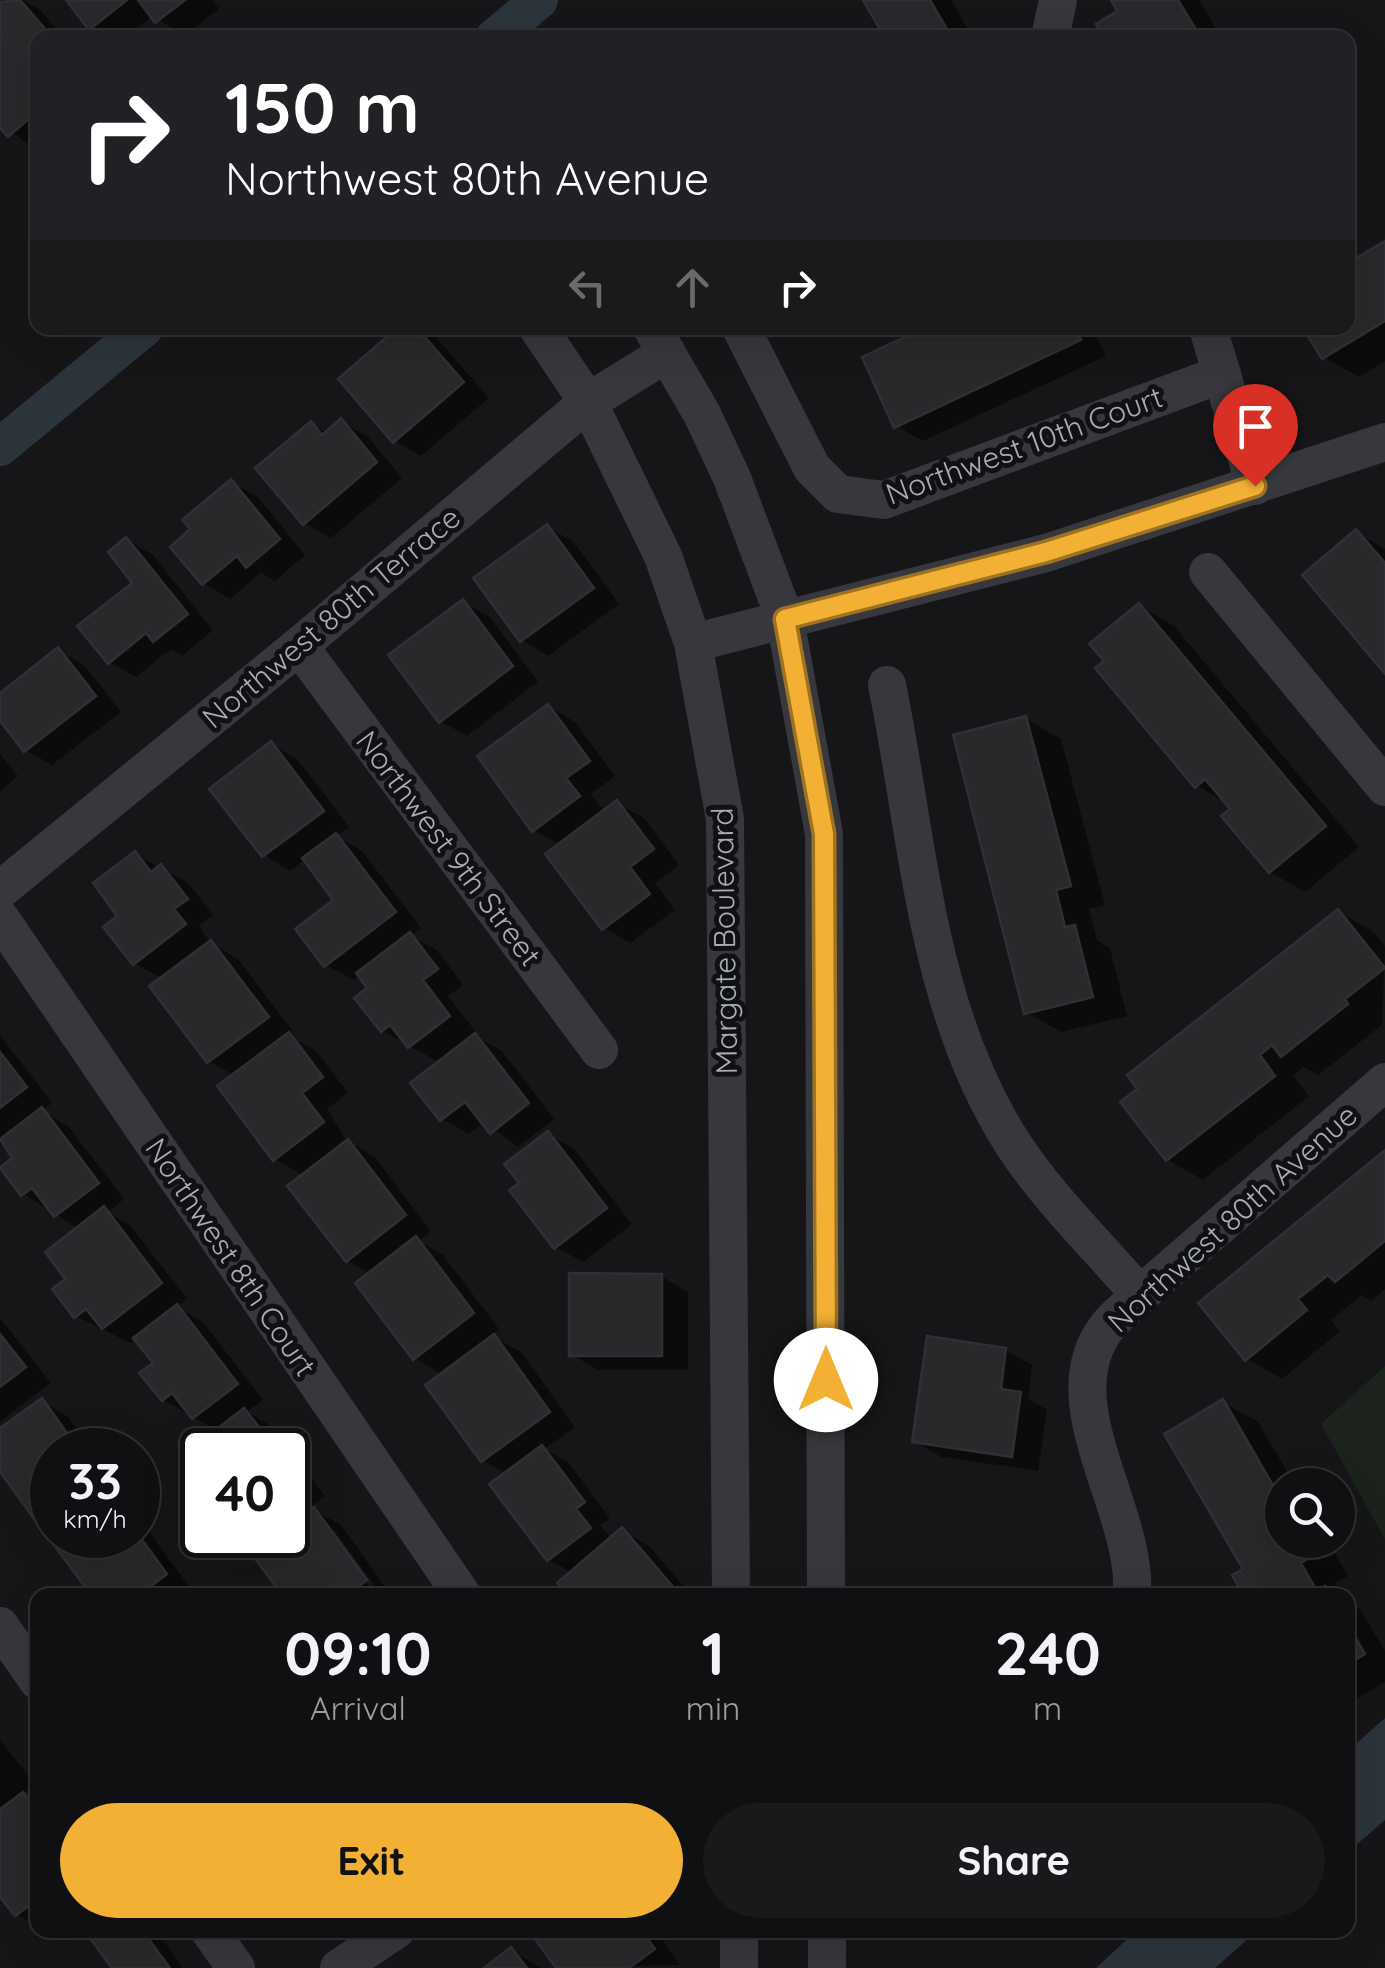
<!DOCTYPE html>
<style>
:root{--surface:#101012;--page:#19191b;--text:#f1f3f6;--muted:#9c9d9f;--line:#303032;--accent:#f2b134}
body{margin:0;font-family:Quicksand,sans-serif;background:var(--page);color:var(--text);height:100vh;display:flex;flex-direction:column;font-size:38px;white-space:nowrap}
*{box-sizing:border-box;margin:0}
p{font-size:32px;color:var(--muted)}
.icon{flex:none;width:55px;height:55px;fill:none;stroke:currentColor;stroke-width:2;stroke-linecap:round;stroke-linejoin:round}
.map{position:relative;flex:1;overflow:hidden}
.side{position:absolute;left:30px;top:1588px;width:1325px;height:350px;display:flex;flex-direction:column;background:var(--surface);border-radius:20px;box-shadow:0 10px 40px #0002,0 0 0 2px var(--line)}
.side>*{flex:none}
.top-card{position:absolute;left:30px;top:30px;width:1325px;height:305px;border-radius:20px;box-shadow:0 10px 40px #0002,0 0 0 2px var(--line);background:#202124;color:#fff;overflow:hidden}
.controls{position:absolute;left:1265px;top:1468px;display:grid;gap:20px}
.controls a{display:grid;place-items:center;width:90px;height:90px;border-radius:50%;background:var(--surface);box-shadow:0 10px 40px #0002,0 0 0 2px var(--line);font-size:50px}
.speed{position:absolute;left:30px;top:1428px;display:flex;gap:20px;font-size:50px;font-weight:700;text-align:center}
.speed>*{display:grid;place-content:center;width:130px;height:130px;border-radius:50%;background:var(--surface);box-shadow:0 10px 40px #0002,0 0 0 2px var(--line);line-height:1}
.speed small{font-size:25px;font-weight:400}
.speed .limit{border:5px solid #111;border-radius:15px;background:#fff;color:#111}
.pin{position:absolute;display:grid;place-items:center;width:85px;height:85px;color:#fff;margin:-102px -42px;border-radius:50% 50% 50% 0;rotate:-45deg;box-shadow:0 0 10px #0007}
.pin .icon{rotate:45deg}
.me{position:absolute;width:110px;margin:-55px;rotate:0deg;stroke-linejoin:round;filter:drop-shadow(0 0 8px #0008)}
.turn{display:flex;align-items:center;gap:35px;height:210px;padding:0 30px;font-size:45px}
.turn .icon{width:130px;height:130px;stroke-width:2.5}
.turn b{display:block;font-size:70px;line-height:85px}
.lanes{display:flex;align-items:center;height:95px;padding:0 30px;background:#0003;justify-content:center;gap:50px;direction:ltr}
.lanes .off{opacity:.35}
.eta{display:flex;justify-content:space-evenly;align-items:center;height:170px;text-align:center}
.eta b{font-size:60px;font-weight:800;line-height:70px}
.button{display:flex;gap:20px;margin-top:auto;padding:20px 30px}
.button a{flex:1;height:115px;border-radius:60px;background:var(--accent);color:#111;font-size:40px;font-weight:800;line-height:115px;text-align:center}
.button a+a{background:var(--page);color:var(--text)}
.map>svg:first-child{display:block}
.green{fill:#1c231d}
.water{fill:#2c353c}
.shadow{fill:#0007;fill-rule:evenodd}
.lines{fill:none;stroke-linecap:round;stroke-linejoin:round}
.canal{stroke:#2c353c;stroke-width:38}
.building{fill:#29292c;stroke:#303034;stroke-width:2.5}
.minor{stroke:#37383d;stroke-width:38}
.route-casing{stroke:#9d7322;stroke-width:25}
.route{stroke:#f2b134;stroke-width:18}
.labels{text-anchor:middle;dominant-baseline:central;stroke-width:10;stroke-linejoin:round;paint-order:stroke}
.street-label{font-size:30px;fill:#a8adb8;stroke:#111113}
</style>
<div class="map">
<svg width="1385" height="1968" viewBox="0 0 1385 1968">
<rect width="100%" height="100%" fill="#161618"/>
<!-- green -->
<path class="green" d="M1385 1366V1539L1321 1424Z"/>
<!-- water -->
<path class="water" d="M1385 1718V1820L1348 1852V1751Z
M1137 1930H1258L1215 1968H1096Z"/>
<!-- shadow -->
<path class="shadow" d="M6 0H23L39 9 64 38H38L36 150 0 124V5Z
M69 0H212L219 9 184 36 153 16 125 38H108L91 28Z
M866 0H951L973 38H888Z
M1114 0H1199L1222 38H1107L1121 12Z
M1385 244V361L1359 377 1324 357 1306 328H1348V266Z
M401 328H420L435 336 489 398 421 456 395 441 342 379Z
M930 328H1093L1106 356 923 441 896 426 865 358Z
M341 421 368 437 402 478 331 538 304 523 311 424 327 433Z
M231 482 258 497 305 555 275 581 261 573 230 599 204 583 194 530Z
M547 527 574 542 619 604 548 656 522 640Z
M1356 532 1385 549V670Z
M127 540 153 555 213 630 182 656 171 649 136 677 109 662 136 583Z
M463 602 490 617 538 682 467 736 440 721Z
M1139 606 1174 626 1359 847 1305 892 1270 872 1230 805 1197 786 1107 661Z
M58 650 85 666 121 712 52 765 26 750 0 717V697Z
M548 706 575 722 615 776 591 794 605 812 617 803 644 818 679 865 655 883 675 910 630 943 604 928 561 845 534 830Z
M1026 719 1061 739 1105 905 1089 909 1097 940 1110 948 1127 1016 1061 1032 1026 1012Z
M271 744 298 760 349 827 336 836 362 851 421 928 411 936 437 950 463 985 448 996 476 1032 472 1034 502 1051 554 1119 518 1147 484 1122 469 1134 442 1119 440 1063 382 1030 370 988 360 975 353 980 326 965 337 900 306 859 290 871 264 855Z
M0 754 18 776 0 791Z
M135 854 188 883 213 915 199 925 209 942 238 959 294 1033 290 1036 316 1051 348 1093 327 1109 346 1140 375 1157 431 1231 419 1241 443 1255 499 1329 492 1336 521 1352 575 1427 545 1449 569 1463 610 1518 600 1525 612 1540 622 1530 649 1546 691 1595H571L573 1573 549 1560 493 1485 507 1474 483 1460 443 1375 415 1358 371 1274 347 1260 304 1176 275 1159 235 1076 209 1061 163 979 134 963 121 917Z
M1339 912 1374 932 1385 947 1382 1025 1318 1075 1304 1067 1293 1076 1309 1096 1203 1180 1168 1160 1141 1089Z
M0 1035 52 1103 42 1111 68 1126 124 1199 108 1212 130 1225 187 1299 177 1307 203 1322 263 1400 247 1412 271 1426 325 1496 310 1508 341 1525 391 1595H285L268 1543 254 1535H288V1450H202V1479L185 1456 218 1431 163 1400 156 1363 136 1338 130 1343 76 1316 68 1280 79 1229 23 1194 16 1158 0 1143ZM327 1529H333L377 1589 373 1592Z
M548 1134 574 1149 632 1224 583 1262 556 1247 523 1184Z
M1385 1153V1289L1371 1301 1362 1295 1331 1320 1340 1331 1282 1379 1247 1359Z
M661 1276 688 1292V1370H598L571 1354Z
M0 1318 51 1383 0 1422Z
M1006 1350 1032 1365 1028 1398 1047 1410 1038 1471 941 1457 915 1441Z
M42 1401 68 1417 93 1450H52V1528L36 1519 0 1468V1431Z
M1223 1402 1258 1422 1295 1485H1282V1540H1327L1348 1576 1334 1584 1341 1595H1246L1247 1570Z
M138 1517 192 1590 186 1595H95L138 1535Z
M1348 1601 1360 1609 1385 1651V1682L1348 1704Z
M0 1739 35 1785 22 1794 38 1803V1926L16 1914 0 1893Z
M103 1930H156L183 1968H115Z
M551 1930H655L680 1965 559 1968Z
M511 1950 538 1966 540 1968H488Z"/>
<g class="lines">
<!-- canal -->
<path class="canal" d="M494 38 539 0
M0 447 144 328"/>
</g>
<!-- building -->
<path class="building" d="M20 0 53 38H38V111L8 137 0 128V2Z
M66 0H127L89 30Z
M138 0H185L155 23Z
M863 0H930L952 38H885Z
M1111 0H1178L1201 38H1104L1096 24 1117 11Z
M1385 241V321L1322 359 1303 328H1348V263Z
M397 328H417L464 382 393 443 338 379Z
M924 328H1075L1081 340 894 428 862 357Z
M341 418 377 462 303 525 255 468 311 421 322 435Z
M231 479 280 539 246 568 237 556 202 585 170 547 190 529 182 520Z
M547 524 594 588 520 642 473 578Z
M1356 529 1385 563V674L1302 575Z
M126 537 188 614 153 642 146 633 108 664 77 626 132 583 108 552Z
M463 599 513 666 439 723 388 655Z
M1139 603 1326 826 1269 873 1221 816 1230 809 1205 779 1195 788 1095 668 1104 661 1089 644Z
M58 647 96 696 24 752 0 721V693Z
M548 704 590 761 566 778 580 796 532 832 477 756Z
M1026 716 1071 886 1056 890 1065 927 1075 925 1093 997 1024 1014 953 735Z
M271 741 324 811 262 857 209 789Z
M617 800 654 849 630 867 650 894 602 930 545 854Z
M336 833 396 912 324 967 295 929 333 900 302 858Z
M135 851 151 872 161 864 188 899 174 909 186 924 133 965 103 927 117 916 93 883Z
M1338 909 1385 968 1345 999 1348 1004 1281 1057 1272 1045 1260 1055 1275 1076 1166 1161 1120 1102 1137 1089 1127 1075Z
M410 932 438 969 423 980 450 1016 408 1048 390 1025 381 1032 354 998 367 988 356 973Z
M211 940 269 1017 207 1063 149 986Z
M289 1032 323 1077 302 1093 324 1122 273 1161 217 1086Z
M475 1033 529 1103 490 1134 465 1102 440 1121 410 1083Z
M0 1052 27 1087 0 1108Z
M42 1107 99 1183 54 1217 32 1188 21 1196 0 1168 12 1158 0 1139Z
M548 1131 607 1208 554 1249 509 1190 519 1183 504 1164Z
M348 1139 406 1215 346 1262 287 1186Z
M1385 1150V1241L1335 1282 1328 1275 1298 1299 1307 1310 1245 1361 1198 1303Z
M104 1206 162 1283 102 1329 86 1309 74 1318 52 1289 65 1279 45 1252Z
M416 1236 474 1313 413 1360 355 1283Z
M569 1273 662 1274V1356H569Z
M177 1304 238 1384 192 1419 172 1393 162 1401 139 1373 153 1363 133 1338Z
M0 1334 26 1367 0 1387Z
M494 1334 550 1412 481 1462 425 1385Z
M927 1336 1006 1348 1001 1389 1021 1392 1012 1457 912 1442Z
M42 1398 79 1450H52V1507L35 1520 0 1472V1428Z
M1223 1399 1282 1501V1540H1305L1314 1555 1301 1563 1317 1591 1325 1586 1331 1595H1243L1232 1575 1243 1569 1164 1434Z
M244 1408 277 1450H202V1483L182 1456Z
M542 1445 585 1502 576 1509 591 1528 547 1561 489 1484Z
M314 1507 367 1580 347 1595H282L251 1553 275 1535H288V1526Z
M622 1527 680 1595H568L557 1583Z
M138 1534 167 1574 139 1595H91L51 1541 59 1535Z
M1348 1624 1365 1654 1348 1664Z
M23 1792 38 1811V1899L15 1916 0 1897V1809Z
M99 1930H142L170 1968H112L89 1937Z
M547 1930H641L655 1949 629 1968H556L535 1939Z
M511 1947 527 1968H484Z"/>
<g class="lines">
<!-- minor -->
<path class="minor" d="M1050 38 1058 0
M538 328 588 402 663 556 693 643 725 819 731 1595
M652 328 702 414 732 478 785 619 824 834 826 1595
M741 328 812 468 838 494 884 500 1222 374
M1208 328 1255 486
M1208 572 1385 787
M693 643 1046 553 1385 442
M299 646 599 1050
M887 685C919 840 925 1007 1013 1144 1048 1198 1098 1246 1140 1295
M0 890 299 646 588 402 667 353
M0 918 462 1595
M1132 1595C1138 1509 1049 1402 1107 1327 1116 1315 1130 1305 1140 1295L1385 1082
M0 1626 38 1681
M209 1930 236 1968
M827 1930V1968
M339 1968 396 1930
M739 1968V1930"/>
</g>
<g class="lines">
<defs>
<path id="route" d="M826 1380 824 834 785 619 1046 552 1255 486"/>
</defs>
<!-- route casing -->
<use href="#route" class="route-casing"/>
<!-- route -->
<use href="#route" class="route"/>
</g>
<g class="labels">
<!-- street labels -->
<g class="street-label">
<text transform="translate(1024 445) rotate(-20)">Northwest 10th Court</text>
<text transform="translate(331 617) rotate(-40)">Northwest 80th Terrace</text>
<text transform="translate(449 848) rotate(53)">Northwest 9th Street</text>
<text transform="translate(724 941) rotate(-91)">Margate Boulevard</text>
<text transform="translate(1232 1218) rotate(-42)">Northwest 80th Avenue</text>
<text transform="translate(231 1257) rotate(56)">Northwest 8th Court</text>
</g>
</g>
</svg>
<div class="controls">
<a><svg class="icon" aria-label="search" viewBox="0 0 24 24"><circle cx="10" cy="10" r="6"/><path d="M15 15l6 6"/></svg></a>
</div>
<div class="speed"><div>33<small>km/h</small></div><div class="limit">40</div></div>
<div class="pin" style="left:1255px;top:486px;background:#d93025"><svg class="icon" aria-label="arrive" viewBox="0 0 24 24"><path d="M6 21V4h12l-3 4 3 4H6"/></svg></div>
<svg class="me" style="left:826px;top:1380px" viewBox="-20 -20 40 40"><circle r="19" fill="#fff"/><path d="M0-13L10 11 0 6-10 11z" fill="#f2b134"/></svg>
<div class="top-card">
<div class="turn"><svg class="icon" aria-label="right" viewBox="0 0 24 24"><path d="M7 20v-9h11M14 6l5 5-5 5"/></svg><div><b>150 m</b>Northwest 80th Avenue</div></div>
<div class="lanes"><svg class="icon off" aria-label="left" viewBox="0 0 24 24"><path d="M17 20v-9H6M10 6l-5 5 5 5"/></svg><svg class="icon off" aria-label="ahead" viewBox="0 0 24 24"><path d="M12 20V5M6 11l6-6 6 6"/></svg><svg class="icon" aria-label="right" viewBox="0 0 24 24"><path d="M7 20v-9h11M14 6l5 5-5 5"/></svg></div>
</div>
<section class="side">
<div class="eta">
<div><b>09:10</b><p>Arrival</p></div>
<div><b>1</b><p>min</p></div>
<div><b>240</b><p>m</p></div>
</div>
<div class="button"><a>Exit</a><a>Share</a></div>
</section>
</div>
